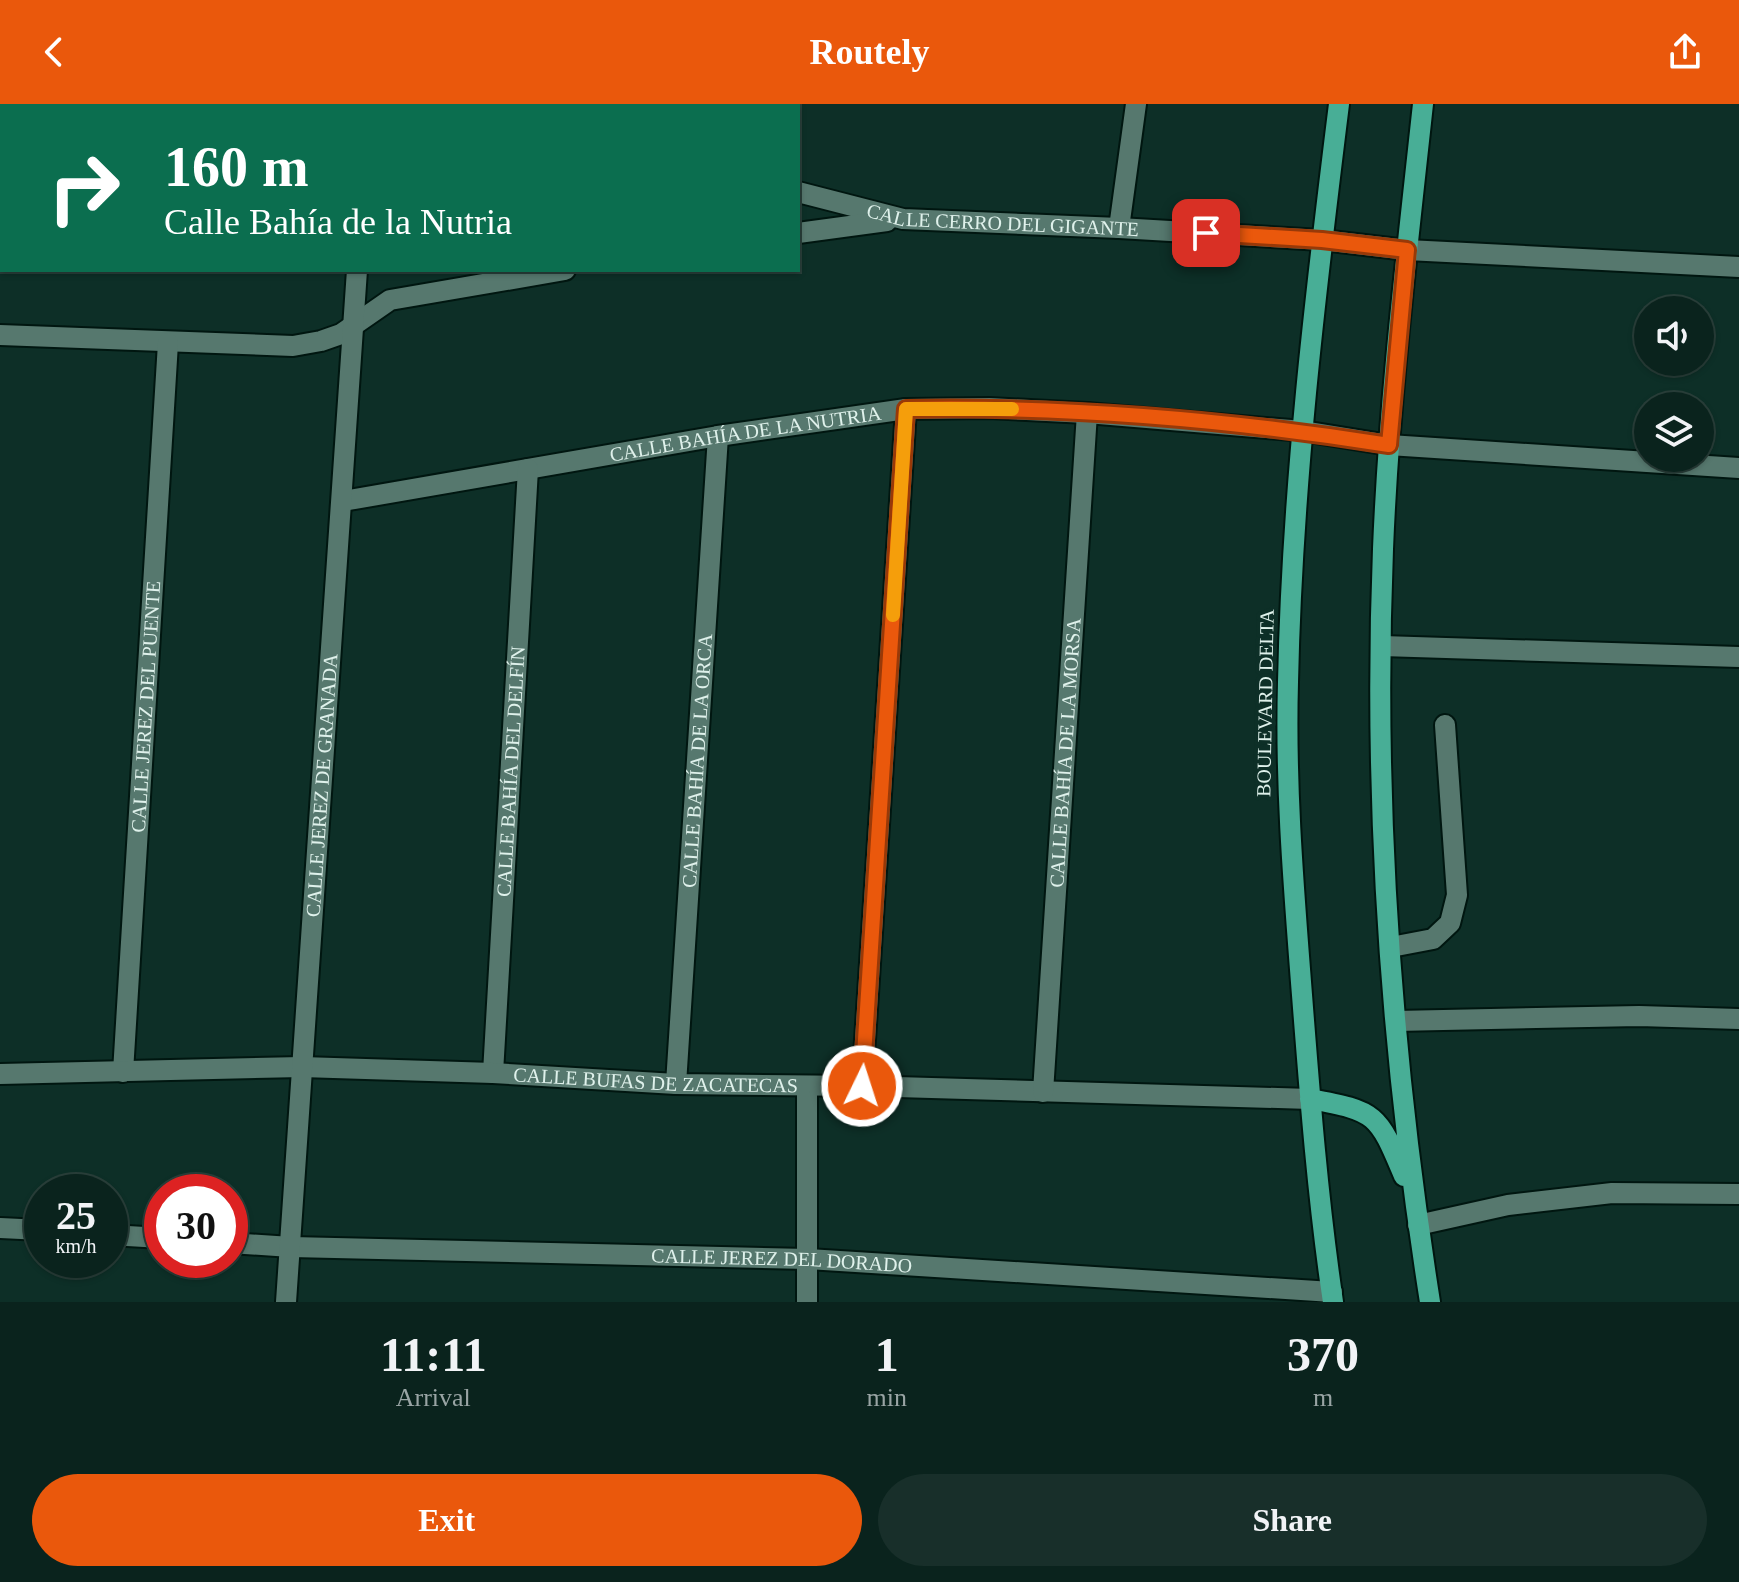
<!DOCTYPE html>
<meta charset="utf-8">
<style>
:root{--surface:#0a231d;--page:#182f2a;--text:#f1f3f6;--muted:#99a4a4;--line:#2a403b;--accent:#ea580c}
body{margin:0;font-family:"Times New Roman",serif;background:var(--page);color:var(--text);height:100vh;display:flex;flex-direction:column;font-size:30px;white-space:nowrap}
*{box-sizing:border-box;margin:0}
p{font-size:26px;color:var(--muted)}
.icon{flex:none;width:44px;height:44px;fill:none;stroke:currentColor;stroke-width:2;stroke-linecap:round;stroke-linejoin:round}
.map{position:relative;height:1198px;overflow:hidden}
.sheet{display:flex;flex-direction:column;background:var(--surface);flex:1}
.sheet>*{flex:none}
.top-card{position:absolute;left:0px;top:0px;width:800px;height:168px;box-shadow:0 2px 6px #0004,0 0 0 2px var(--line);background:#0b6e4f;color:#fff;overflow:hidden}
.controls{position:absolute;left:1634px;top:192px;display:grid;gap:16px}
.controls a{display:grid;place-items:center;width:80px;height:80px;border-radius:50%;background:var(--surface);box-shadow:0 2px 6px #0004,0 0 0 2px var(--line);font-size:40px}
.speed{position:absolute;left:24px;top:1070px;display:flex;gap:16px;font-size:40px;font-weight:700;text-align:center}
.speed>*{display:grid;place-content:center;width:104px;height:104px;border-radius:50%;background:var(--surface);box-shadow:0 2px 6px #0004,0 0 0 2px var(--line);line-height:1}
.speed small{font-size:20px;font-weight:400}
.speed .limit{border:12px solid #d22;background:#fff;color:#111}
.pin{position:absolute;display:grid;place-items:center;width:68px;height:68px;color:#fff;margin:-34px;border-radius:16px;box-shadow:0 4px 12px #0006}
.me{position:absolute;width:88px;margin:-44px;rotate:4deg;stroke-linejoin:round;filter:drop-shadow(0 0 6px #0008)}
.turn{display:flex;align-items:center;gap:28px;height:168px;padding:0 32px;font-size:36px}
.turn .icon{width:104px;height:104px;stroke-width:2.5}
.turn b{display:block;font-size:56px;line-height:68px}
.eta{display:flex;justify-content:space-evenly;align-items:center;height:136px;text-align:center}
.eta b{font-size:48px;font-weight:700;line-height:56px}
.button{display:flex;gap:16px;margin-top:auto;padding:16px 32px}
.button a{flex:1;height:92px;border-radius:48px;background:var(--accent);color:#fff;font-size:32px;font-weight:700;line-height:92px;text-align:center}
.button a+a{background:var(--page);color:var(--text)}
header{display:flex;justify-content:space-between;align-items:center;height:104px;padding:0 32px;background:var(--accent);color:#fff;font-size:36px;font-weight:700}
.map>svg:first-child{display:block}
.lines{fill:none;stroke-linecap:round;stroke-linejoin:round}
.minor-casing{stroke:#001610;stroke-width:24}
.major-casing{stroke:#001610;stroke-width:24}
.minor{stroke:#56786e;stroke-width:20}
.major{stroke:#48ae96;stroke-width:20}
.route-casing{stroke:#983908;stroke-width:20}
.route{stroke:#ea580c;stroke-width:14}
.slow{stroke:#f59e0b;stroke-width:14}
.labels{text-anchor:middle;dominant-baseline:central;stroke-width:8;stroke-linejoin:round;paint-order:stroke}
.street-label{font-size:20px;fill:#dff1eb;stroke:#0d2f27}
</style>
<header><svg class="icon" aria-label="back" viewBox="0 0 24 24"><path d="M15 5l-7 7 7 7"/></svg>Routely<svg class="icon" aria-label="share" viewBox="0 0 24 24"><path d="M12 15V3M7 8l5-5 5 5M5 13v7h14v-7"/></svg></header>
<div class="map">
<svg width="1739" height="1198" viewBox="0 0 1739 1198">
<rect width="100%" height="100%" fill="#0d2f27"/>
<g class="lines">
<defs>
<g id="minor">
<path d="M295 0 314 2"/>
<path d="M363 2V0"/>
<path d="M549 2V0"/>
<path id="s1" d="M798 88 903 115 1119 124 1322 136 1407 146 1739 163"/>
<path d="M1119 124 1136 0"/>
<path d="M798 129 887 117"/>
<path d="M0 231 293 242 321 237 341 230 390 196 565 166"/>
<path id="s2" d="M343 397 718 332 906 305 989 304 1087 309 1303 327 1389 341 1739 364"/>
<path d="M1382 542 1739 553"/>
<path d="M1391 843 1433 835 1450 819 1457 791 1445 621"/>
<path d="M1396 917 1639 912 1739 915"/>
<path id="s3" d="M123 968 168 239"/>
<path id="s4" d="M493 969 528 365"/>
<path id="s5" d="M0 970 302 963 493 969 676 980 862 982 1310 995"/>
<path id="s6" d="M676 980 718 332"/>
<path d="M862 982 906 305"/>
<path id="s7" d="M1043 988 1087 309"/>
<path d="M1418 1121 1508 1101 1612 1089 1739 1090"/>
<path d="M0 1124 42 1126"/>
<path d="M110 1131 162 1134"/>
<path id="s8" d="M230 1139 291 1143 808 1155 1332 1188"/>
<path id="s9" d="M286 1198 357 166"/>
<path d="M807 1198V983"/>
</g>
<path id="major" d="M1423 0C1407 148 1389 296 1383 445 1373 696 1391 951 1430 1198
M1310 995C1377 1007 1378 1010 1404 1072
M1333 1198C1318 1097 1310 994 1302 891 1294 787 1285 683 1288 578 1292 385 1315 192 1339 0"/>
</defs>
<!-- minor casing -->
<use href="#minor" class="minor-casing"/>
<!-- major casing -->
<use href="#major" class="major-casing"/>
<!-- minor -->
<use href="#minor" class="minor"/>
<!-- major -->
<use href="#major" class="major"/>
</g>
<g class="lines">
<defs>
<path id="route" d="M862 982 906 305C1065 302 1232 316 1389 341L1407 146 1322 136 1206 129"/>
</defs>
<!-- route casing -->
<use href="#route" class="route-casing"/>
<!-- route -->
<use href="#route" class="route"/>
<!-- slow -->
<path class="slow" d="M893 511 906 305H1012"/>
</g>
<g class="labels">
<!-- street labels -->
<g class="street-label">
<text stroke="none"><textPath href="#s1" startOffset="208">CALLE CERRO DEL GIGANTE</textPath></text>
<text stroke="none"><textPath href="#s2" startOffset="408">CALLE BAHÍA DE LA NUTRIA</textPath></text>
<text transform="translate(1265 599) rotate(-89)">BOULEVARD DELTA</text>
<text stroke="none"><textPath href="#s3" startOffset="366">CALLE JEREZ DEL PUENTE</textPath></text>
<text stroke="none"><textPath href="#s7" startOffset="340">CALLE BAHÍA DE LA MORSA</textPath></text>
<text stroke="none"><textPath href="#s6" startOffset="324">CALLE BAHÍA DE LA ORCA</textPath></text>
<text stroke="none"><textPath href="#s4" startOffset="302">CALLE BAHÍA DEL DELFÍN</textPath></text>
<text stroke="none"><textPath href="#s9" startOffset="518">CALLE JEREZ DE GRANADA</textPath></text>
<text stroke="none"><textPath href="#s5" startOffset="656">CALLE BUFAS DE ZACATECAS</textPath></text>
<text stroke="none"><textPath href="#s8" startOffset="552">CALLE JEREZ DEL DORADO</textPath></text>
</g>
</g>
</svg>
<div class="controls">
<a><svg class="icon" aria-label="sound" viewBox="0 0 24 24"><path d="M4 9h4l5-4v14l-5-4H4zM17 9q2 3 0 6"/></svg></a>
<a><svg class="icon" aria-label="layers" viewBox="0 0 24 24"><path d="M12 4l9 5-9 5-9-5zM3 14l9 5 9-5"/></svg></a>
</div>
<div class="speed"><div>25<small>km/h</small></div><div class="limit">30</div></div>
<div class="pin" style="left:1206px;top:129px;background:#d93025"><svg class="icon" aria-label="arrive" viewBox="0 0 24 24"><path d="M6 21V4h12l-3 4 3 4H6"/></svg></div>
<svg class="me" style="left:862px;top:982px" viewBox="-20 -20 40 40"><circle r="17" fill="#ea580c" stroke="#fff" stroke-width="3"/><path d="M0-11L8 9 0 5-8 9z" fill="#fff"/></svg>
<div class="top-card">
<div class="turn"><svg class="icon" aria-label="right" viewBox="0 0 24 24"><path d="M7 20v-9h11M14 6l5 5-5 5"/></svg><div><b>160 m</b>Calle Bahía de la Nutria</div></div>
</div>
</div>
<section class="sheet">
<div class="eta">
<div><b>11:11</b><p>Arrival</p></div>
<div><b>1</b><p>min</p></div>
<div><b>370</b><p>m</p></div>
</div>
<div class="button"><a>Exit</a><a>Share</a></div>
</section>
